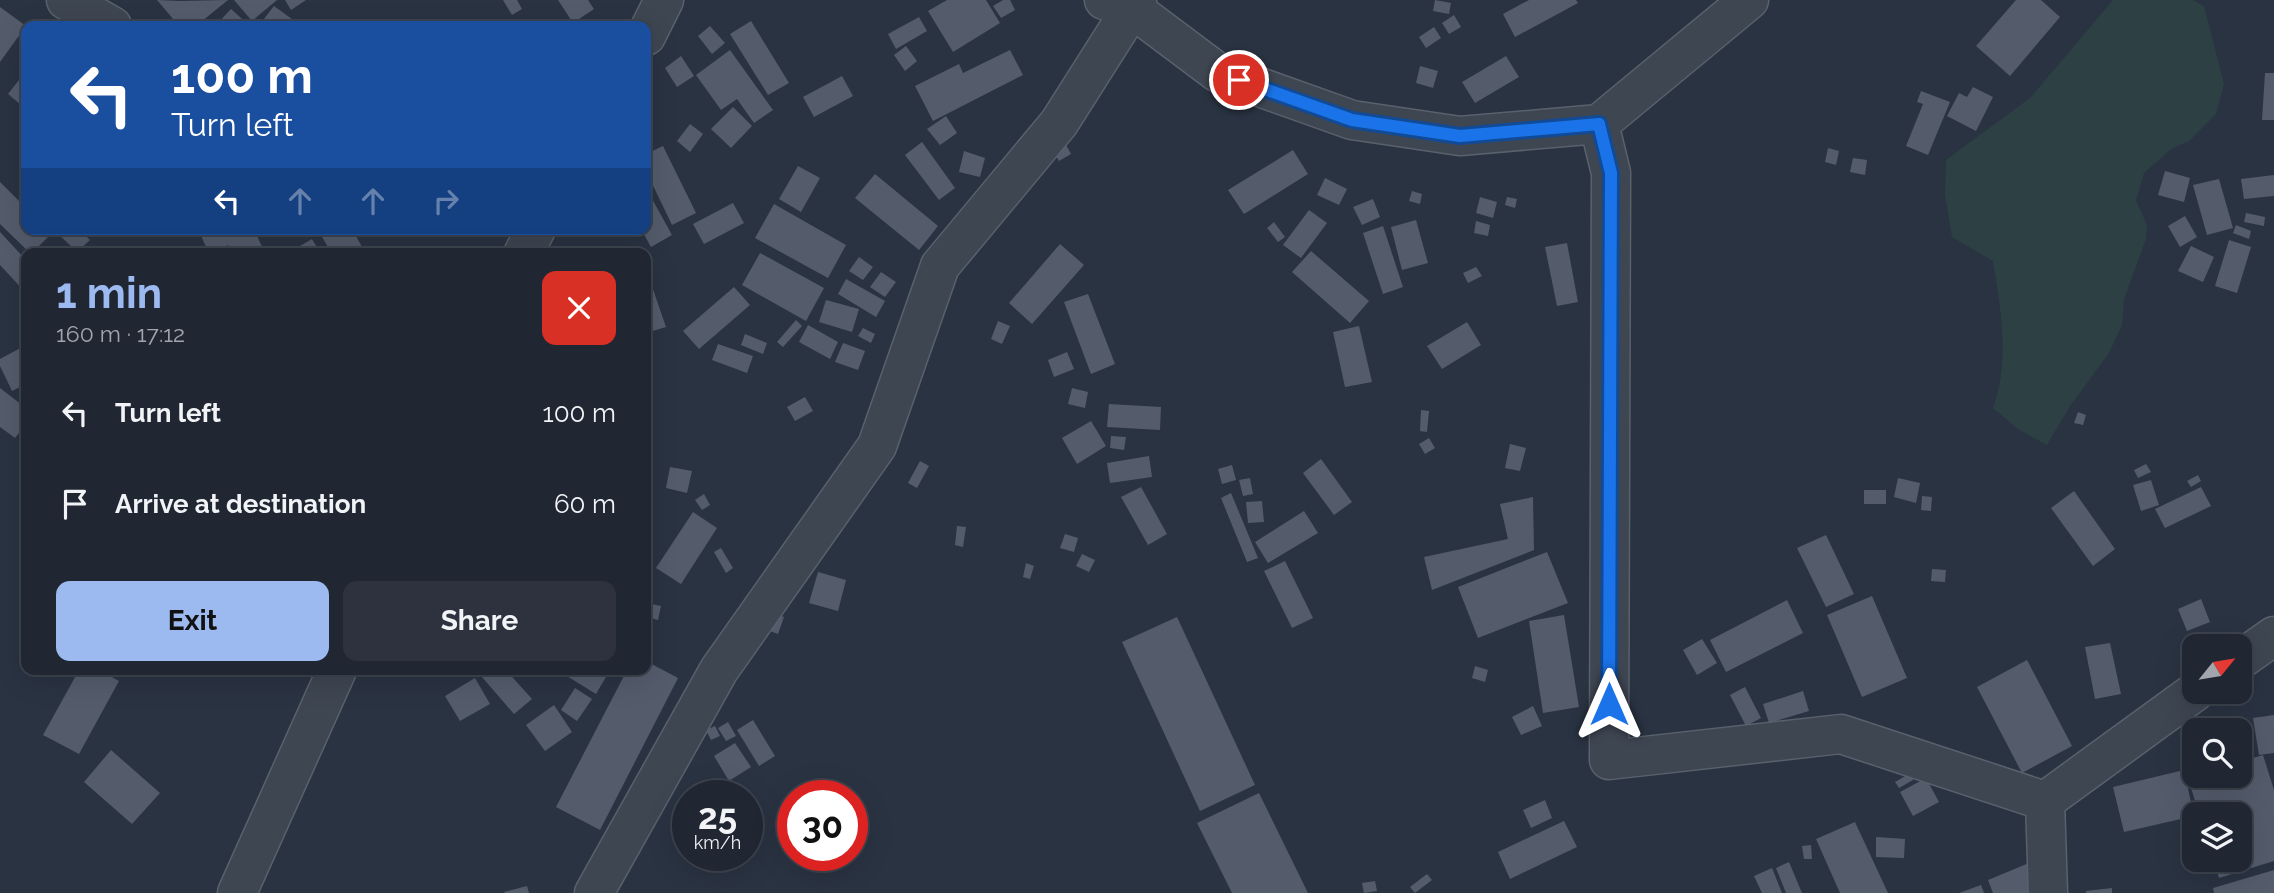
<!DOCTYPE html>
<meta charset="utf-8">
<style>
:root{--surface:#202632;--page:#2d323e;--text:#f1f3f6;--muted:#a2a5ac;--line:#3d434d;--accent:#9cbaf0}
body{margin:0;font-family:Raleway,sans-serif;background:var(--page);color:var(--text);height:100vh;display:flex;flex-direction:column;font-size:26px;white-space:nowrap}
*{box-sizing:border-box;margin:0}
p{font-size:23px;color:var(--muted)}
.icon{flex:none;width:38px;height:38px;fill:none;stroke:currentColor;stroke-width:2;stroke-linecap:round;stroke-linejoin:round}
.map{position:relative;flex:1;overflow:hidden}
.side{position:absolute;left:21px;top:248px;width:630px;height:427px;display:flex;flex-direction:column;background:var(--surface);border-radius:14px;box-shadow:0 7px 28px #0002,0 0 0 2px var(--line)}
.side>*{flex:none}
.top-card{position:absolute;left:21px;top:21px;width:630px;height:214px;border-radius:14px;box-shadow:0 7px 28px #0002,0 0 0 2px var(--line);background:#1a4fa0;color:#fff;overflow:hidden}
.needle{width:46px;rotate:60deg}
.buttons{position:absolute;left:2182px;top:634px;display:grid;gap:14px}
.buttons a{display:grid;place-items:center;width:70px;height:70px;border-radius:14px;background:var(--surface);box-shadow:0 7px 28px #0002,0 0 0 2px var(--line);font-size:35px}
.speed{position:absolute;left:672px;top:780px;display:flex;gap:14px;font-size:35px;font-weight:700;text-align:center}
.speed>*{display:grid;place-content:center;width:91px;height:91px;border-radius:50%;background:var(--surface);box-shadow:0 7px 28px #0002,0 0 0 2px var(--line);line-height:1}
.speed small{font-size:18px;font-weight:400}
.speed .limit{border:10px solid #d22;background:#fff;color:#111}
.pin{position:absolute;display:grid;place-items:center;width:60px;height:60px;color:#fff;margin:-30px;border:4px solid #fff;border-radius:50%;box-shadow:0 2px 7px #0007}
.me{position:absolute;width:77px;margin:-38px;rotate:0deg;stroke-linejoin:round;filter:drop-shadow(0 0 5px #0008)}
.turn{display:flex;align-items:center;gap:24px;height:147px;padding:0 35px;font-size:32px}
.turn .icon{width:91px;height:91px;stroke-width:2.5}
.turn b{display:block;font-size:49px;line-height:60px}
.lanes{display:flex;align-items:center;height:66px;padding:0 35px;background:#0003;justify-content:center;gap:35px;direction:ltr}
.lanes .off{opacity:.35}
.round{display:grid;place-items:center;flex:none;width:74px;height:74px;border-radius:14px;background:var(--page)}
.headline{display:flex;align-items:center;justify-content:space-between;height:119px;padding:0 35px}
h1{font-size:42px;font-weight:700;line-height:52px;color:var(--accent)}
.action{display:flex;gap:14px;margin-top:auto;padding:14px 35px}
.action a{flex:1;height:80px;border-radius:14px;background:var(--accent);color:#111;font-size:28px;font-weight:700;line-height:80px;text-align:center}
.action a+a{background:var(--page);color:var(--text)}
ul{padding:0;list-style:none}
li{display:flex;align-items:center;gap:21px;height:91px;padding:0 35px}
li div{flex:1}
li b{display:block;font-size:26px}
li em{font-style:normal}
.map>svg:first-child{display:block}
.green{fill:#2d4144}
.building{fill:#545c6c}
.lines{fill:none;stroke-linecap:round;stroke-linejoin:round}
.minor-casing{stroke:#59616c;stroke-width:41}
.minor{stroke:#3e4652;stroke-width:38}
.route-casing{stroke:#114b97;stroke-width:18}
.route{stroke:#1a73e8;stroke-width:12}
</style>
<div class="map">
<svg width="2274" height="893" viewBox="0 0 2274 893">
<rect width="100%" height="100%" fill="#2a3342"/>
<!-- green -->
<path class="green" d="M2113 0H2193L2204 6 2224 84 2216 114 2189 141 2171 149 2144 173 2136 200 2147 225 2146 239 2124 299 2122 325 2109 353 2070 406 2047 445 2018 429 1993 408C2010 361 2001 310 1993 261L1952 237 1945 195 1946 160 2030 98Z"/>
<!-- building -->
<path class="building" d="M157 0 180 1 228 0 196 26H179Z
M234 0H277L252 21Z
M285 0H306L291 10Z
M503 0H517L522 9 512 15Z
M558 0H588L594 9 573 23Z
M947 0H986L1000 23 953 52 928 11Z
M1003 0H1010L1015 10 1001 18 993 6Z
M1435 0 1451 3 1449 14 1433 11Z
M1529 0H1576L1578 3 1515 37 1503 14Z
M2016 0H2041L2060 17 2010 76 1976 46Z
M274 6 292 19 287 26 260 24Z
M0 7 26 26 0 62Z
M231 9 250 26 217 24Z
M1454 15 1461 27 1449 34 1442 23Z
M919 17 927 31 896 49 888 34Z
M751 21 789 83 768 95 730 34Z
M710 26 725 43 712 54 698 36Z
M1434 27 1441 38 1426 48 1419 37Z
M906 46 917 61 905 71 894 55Z
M730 50 773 110 754 123 737 99 721 110 696 75Z
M1010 50 1023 75 933 121 915 86 959 64 963 73Z
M681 56 694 76 677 87 665 68Z
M1506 56 1519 77 1475 103 1462 82Z
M1420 66 1438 71 1433 88 1416 83Z
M26 71V109L8 94Z
M2265 73H2274V120H2262Z
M842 76 853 96 814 117 803 97Z
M1973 87 1993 97 1976 131 1947 116 1959 93 1967 97Z
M1921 91 1950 102 1928 155 1906 146 1923 104 1917 102Z
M733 107 752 126 731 148 711 129Z
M946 116 957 133 940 145 927 129Z
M690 124 703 134 690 152 677 141Z
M1064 141 1071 154 1059 161 1051 148Z
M922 142 955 188 939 200 905 155Z
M663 146 696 213 672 225 646 171V154Z
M1828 148 1839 151 1836 165 1825 162Z
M1293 150 1308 174 1244 214 1228 190Z
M964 151 985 158 980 177 959 172Z
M1853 158 1867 160 1865 175 1850 172Z
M798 166 820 178 801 212 779 199Z
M2165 171 2190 178 2184 202 2158 195Z
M875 174 938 226 919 250 855 198Z
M2274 175V196L2244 199 2241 179Z
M1325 178 1347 189 1339 205 1317 195Z
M2219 179 2233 228 2207 235 2193 185Z
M0 182 26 208V229H47L51 234 31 254 0 224Z
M646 188 672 235 651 247 641 229H646Z
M1412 191 1422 194 1420 204 1409 201Z
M1480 197 1497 202 1493 218 1476 213Z
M1507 197 1517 199 1515 208 1505 205Z
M1373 199 1380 217 1362 225 1353 207Z
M733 203 744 223 704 244 693 224Z
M774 204 846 245 828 278 755 238Z
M1309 210 1327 223 1301 258 1283 245Z
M2246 213 2265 217 2264 226 2244 222Z
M2185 216 2197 237 2180 247 2168 226Z
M1416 220 1428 263 1402 270 1391 227Z
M1476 221 1490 225 1488 236 1474 233Z
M1274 222 1285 237 1278 242 1267 228Z
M2236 225 2251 231 2249 239 2233 233Z
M1383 226 1403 287 1383 294 1363 233Z
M53 229H79L90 240 77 252Z
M209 229H254L263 249 252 254H232L228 245 209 254 200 233Z
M352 229 366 254H332L318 230Z
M0 232 26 260V293L0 265Z
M312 239 321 254H286Z
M2229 240 2251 247 2237 293 2215 286Z
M1567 243 1578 302 1557 306 1545 247Z
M1060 244 1084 265 1032 324 1009 303Z
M2191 246 2214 257 2203 282 2178 271Z
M1311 251 1369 301 1350 323 1292 272Z
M760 253 824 288 806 321 742 285Z
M859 257 873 267 863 280 849 271Z
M1476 267 1482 276 1468 283 1463 273Z
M646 269 666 327 646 333Z
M881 272 896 282 885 297 870 287Z
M846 279 885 301 876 317 838 294Z
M734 287 750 305 699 349 683 331Z
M1088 294 1115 364 1091 374 1064 302Z
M826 300 859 309 852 332 819 322Z
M796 320 802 326 783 347 777 342Z
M998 321 1010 326 1002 344 991 339Z
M1467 322 1481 345 1442 369 1427 346Z
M808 325 838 342 830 359 799 342Z
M1359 326 1372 382 1345 387 1333 332Z
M863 328 875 334 871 343 858 336Z
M745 334 767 343 763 354 741 345Z
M843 343 865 351 858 370 835 362Z
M718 344 753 356 747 373 712 360Z
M26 345V384L12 391 0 366V359Z
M1067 352 1074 369 1054 377 1048 360Z
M0 388 26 408V424L15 438 0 427Z
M1072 388 1088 392 1085 408 1068 404Z
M805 397 813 411 795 421 787 407Z
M1109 404 1161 407 1160 430 1107 427Z
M1421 410 1429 411 1427 432 1420 431Z
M2078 412 2086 415 2083 425 2074 423Z
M1091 421 1106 446 1077 464 1062 438Z
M1111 436 1126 437 1124 450 1110 448Z
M1429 438 1435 448 1425 454 1419 444Z
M1510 444 1526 448 1520 471 1505 468Z
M1149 456 1152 477 1110 483 1107 463Z
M1321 459 1352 502 1334 515 1303 473Z
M920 461 929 466 917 488 908 483Z
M2146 464 2151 472 2138 478 2134 470Z
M1232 465 1236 480 1222 484 1218 469Z
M670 467 692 471 687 493 666 488Z
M2198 475 2201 481 2191 487 2187 481Z
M1250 478 1253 494 1243 496 1239 480Z
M1898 478 1920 483 1916 503 1894 497Z
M2151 480 2159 505 2141 511 2133 485Z
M1141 487 1167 534 1148 545 1121 497Z
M2201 487 2211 506 2165 528 2155 509Z
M1864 490H1886V504H1864Z
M2074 491 2115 549 2093 566 2051 508Z
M1231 493 1258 558 1247 562 1221 498Z
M704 494 710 505 702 510 695 500Z
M1922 496 1932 497 1931 511 1921 510Z
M1533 497 1534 550 1432 590 1424 557 1508 539 1500 504Z
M1262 501 1264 522 1248 523 1246 502Z
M1304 511 1318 533 1268 563 1255 542Z
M693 512 717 528 681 584 656 568Z
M957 526 966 527 963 547 955 545Z
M1065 534 1078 538 1074 552 1060 548Z
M1826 535 1854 594 1826 607 1797 548Z
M721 548 733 568 726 573 714 552Z
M1547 552 1568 603 1478 638 1458 587Z
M1082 554 1095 560 1089 572 1076 566Z
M1285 561 1313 618 1292 628 1264 571Z
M1026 563 1034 566 1030 579 1023 577Z
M1932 569 1946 570 1945 582 1931 581Z
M818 572 846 580 838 611 809 603Z
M1872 596 1907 678 1862 697 1827 615Z
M2201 599 2210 622 2187 631 2178 609Z
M1787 600 1803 633 1726 672 1710 640Z
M646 603 661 606 658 620 646 617Z
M769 611 784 617 778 634 762 628Z
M1564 615 1579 707 1543 713 1529 621Z
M1177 617 1255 785 1200 811 1122 642Z
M1702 639 1717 663 1697 675 1683 650Z
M2110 643 2121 694 2095 699 2085 647Z
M2027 660 2072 746 2022 773 1977 687Z
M646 661 678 678 600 830 556 807 627 670H646Z
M1475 666 1488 670 1485 682 1472 678Z
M79 670H99L119 681 79 754 43 735Z
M489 670H506L532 699 514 714 482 677Z
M557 670H594L606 677 596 694Z
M475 678 490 704 460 721 445 696Z
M1745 687 1761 718 1746 726 1730 695Z
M575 688 592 699 577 721 561 710Z
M1803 691 1809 711 1769 723 1763 704Z
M554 705 572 732 545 751 526 725Z
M1533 706 1542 726 1521 735 1512 717Z
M2274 715V753L2259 755 2253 718Z
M753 720 775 756 759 766 737 730Z
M728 722 736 736 726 741 718 728Z
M715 726 720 736 711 740 706 730Z
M735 743 751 767 729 781 714 756Z
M111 750 160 793 132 824 84 782Z
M2263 755 2274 790V861L2219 878 2213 859H2240V814H2199L2188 778 2240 775V762Z
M2184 770 2194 816 2124 832 2113 787Z
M1909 774 1913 780 1899 788 1895 782Z
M1926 778 1939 802 1913 816 1900 792Z
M1259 793 1308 893H1232L1197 823Z
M1545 800 1552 818 1531 828 1523 810Z
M1564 821 1577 847 1510 879 1498 852Z
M1855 822 1888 893H1840L1816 839Z
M1876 837 1905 839 1904 858 1876 857Z
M1811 845 1812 859H1804L1802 846Z
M1789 862 1802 893H1786L1776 868Z
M2029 863 2032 893H1993L1988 880Z
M1772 868 1782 893H1762L1754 876Z
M2274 870V893H2214L2213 888Z
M1427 874 1432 880 1415 893 1410 887Z
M1375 881 1377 891 1364 893 1362 883Z
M1981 885 1984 893H1959Z
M527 886 529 893H505L504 892Z
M2112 888V893H2086V891Z"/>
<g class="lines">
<defs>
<path id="minor" d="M66 0 112 26
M1104 0 1133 9 1217 72 1352 120 1460 136 1599 124 1749 0
M646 36 664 0
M1599 124 1611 173 1609 760 1841 734 2045 801
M523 254 536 229
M2240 660 2274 636
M2045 801 2196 691
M2045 801 2048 893
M237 893 337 670
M594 893 719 670 877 446 940 266 1059 123 1137 0"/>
</defs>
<!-- minor casing -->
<use href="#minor" class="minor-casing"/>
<!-- minor -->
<use href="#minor" class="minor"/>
</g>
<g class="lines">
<defs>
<path id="route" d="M1239 80 1352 120 1460 136 1599 124 1611 173 1609 704"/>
</defs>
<!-- route casing -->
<use href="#route" class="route-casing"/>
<!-- route -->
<use href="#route" class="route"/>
</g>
</svg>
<div class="buttons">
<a><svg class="needle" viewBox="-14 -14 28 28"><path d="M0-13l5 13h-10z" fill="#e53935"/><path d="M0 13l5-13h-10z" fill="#a2a5ac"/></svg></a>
<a><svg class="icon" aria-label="search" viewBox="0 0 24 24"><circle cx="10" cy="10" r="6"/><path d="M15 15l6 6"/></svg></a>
<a><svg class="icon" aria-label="layers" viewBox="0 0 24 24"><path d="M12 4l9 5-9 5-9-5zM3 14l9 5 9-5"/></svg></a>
</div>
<div class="speed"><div>25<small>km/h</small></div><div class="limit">30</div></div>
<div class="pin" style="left:1239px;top:80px;background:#d93025"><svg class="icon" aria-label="arrive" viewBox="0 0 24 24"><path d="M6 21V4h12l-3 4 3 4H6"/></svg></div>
<svg class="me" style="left:1609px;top:704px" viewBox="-20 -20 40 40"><path d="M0-17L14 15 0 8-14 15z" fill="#1a73e8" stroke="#fff" stroke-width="4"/></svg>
<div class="top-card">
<div class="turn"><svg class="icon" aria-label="left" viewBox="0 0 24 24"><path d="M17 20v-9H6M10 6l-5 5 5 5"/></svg><div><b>100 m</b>Turn left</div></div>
<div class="lanes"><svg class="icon" aria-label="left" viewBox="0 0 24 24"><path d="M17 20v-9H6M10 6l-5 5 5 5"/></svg><svg class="icon off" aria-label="ahead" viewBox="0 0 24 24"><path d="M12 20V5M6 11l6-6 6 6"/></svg><svg class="icon off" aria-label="ahead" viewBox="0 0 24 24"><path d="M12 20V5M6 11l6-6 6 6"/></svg><svg class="icon off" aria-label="right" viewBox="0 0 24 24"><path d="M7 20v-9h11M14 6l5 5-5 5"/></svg></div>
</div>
<section class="side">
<div class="headline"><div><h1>1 min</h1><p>160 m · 17:12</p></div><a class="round" style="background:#d93025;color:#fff"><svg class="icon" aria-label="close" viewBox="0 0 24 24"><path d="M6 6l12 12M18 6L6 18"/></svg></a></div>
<ul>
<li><svg class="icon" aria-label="left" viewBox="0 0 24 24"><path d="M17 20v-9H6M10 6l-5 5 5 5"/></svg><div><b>Turn left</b></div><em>100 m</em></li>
<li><svg class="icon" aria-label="arrive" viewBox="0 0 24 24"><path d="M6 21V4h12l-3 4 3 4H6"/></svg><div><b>Arrive at destination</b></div><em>60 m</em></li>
</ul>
<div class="action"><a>Exit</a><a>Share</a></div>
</section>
</div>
